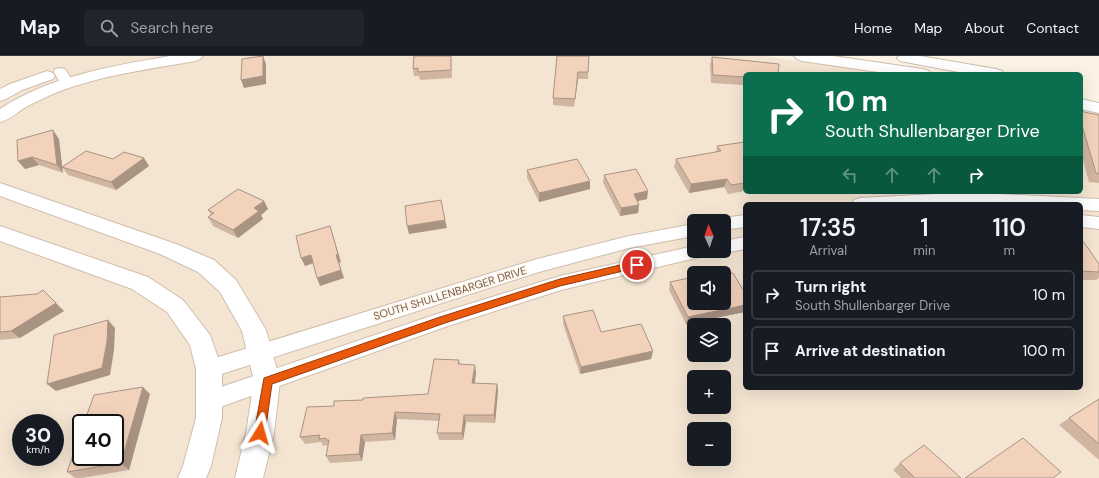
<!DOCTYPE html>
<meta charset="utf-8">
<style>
:root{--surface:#171b24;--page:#20242c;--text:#f1f3f6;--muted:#9ea1a6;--line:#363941}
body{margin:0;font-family:"DM Sans",sans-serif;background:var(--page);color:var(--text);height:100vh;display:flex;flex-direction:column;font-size:15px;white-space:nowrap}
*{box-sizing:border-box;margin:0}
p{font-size:13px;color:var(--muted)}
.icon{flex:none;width:22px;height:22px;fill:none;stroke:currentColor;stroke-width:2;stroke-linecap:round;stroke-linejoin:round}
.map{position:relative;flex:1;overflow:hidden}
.sheet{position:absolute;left:743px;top:146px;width:340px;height:188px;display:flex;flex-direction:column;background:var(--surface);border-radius:6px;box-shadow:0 4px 16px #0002}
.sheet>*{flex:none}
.hud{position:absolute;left:743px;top:16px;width:340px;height:122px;border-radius:6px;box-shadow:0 4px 16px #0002;background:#0b6e4f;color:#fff;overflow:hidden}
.needle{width:26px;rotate:357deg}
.buttons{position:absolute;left:687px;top:158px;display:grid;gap:8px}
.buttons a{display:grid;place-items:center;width:44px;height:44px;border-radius:6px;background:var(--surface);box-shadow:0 4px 16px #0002;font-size:20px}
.speed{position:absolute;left:12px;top:358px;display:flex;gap:8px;font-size:20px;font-weight:700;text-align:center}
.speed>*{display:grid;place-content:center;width:52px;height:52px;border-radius:50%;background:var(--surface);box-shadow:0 4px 16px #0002;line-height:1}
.speed small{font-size:10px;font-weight:400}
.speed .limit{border:2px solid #111;border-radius:6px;background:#fff;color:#111}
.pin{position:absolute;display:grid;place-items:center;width:34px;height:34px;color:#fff;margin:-17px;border:2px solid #fff;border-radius:50%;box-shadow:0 1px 4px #0007}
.me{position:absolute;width:44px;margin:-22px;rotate:8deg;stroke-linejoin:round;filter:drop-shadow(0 0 3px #0008)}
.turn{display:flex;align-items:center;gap:14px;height:84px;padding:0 16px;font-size:18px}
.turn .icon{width:52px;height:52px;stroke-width:2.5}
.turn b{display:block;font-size:28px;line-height:34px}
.lanes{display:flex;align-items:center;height:38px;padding:0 16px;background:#0003;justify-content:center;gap:20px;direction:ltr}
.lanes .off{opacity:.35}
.eta{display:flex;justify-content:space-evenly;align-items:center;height:68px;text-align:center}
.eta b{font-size:24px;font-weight:600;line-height:28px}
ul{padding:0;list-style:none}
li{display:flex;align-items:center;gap:12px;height:50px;margin:0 8px 6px;padding:0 8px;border:2px solid var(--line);border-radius:6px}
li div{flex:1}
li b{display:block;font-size:15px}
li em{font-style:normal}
header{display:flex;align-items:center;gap:24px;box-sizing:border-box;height:56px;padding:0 20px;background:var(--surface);border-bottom:1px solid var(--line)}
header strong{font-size:19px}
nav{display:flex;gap:22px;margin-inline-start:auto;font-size:14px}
.search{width:280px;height:36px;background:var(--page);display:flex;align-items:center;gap:10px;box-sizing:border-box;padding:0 14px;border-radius:6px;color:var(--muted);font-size:15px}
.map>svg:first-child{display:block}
.residential{fill:#f4e5d2;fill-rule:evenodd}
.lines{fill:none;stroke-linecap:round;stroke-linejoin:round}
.minor-casing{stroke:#d0bdad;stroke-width:2}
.tertiary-casing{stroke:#d0bdad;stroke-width:2}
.minor{fill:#fff;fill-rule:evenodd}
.tertiary{fill:#fff;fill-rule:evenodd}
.wall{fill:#d0b5a1}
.shaded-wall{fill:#a99383}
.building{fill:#f2d2bb;stroke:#a99383}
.route{fill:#ea580c;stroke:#983908}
.labels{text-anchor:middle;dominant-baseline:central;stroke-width:3;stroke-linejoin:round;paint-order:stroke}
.street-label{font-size:11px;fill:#755949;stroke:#fff7ea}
</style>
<header>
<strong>Map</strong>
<div class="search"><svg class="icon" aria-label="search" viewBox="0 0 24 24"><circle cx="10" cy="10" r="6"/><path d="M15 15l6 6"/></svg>Search here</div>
<nav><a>Home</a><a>Map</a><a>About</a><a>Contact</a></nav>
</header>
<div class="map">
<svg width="1099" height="422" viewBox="0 0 1099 422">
<rect width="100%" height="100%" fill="#fdf3e4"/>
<!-- residential -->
<path class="residential" d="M0 0H764L886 18H745V136H1081V55L1099 58V422H0ZM745 148H1081V332H745ZM694 165H724V195H694ZM694 217H724V247H694ZM694 269H724V299H694ZM694 321H724V351H694ZM21 367H55V401H21ZM81 367H115V401H81ZM694 373H724V403H694Z"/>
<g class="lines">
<defs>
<path id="minor" d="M60 12 65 13 74 27 72 30H62L54 16 55 13Z
M936 138H999L1099 143V155L1081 154V148H852L854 144 860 142Z
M745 159V171L724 174V165H717L724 162Z
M1081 159 1099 161V173L1081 171Z
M694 168V180L629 192 539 216 209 322 202 319 199 313 202 307 209 304 537 203 629 180Z
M745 181V193L724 197 718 195H724V185Z
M694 190V195H709L706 200 700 201 561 234 448 270 209 355 201 352 198 345 201 338 209 335 443 256 560 220Z"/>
<path id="tertiary" d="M170 0H203L200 3 195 5C150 13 103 19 60 35 48 40 37 45 26 51 17 56 10 64 0 66V53C50 20 112 10 170 0Z
M794 0H833L923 13 929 15 931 18H892L802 5 797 3Z
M899 0H920L996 13 1002 15 1004 18H969L900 5 897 2Z
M47 15 53 17 55 20 53 23 22 34 6 43 0 45V33L10 28Z
M1081 43 1099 47V57L1081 53Z
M0 127 176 188 214 204 236 224 266 274 280 325 274 377 263 422H235L246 377 254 325 242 275 220 236 198 216 160 198 0 140Z
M0 170 148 221 183 244 210 279 222 313V362L211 410 206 422H178L183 410 196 362V313L190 289 167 256 132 233 0 185Z"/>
</defs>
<!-- minor casing -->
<use href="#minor" class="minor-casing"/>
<!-- tertiary casing -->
<use href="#tertiary" class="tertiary-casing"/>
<!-- minor -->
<use href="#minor" class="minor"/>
<!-- tertiary -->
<use href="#tertiary" class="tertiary"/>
</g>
<!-- wall -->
<path class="wall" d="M414 0H451L452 22 420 24 419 20H414L413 13Z
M589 0 588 23H578L574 51 553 49V42Z
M712 1 745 18V34H743V29L711 27 710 9Z
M1081 52 1084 56 1099 59V127L1089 126 1081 97Z
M59 83 62 111 113 103 149 110 116 134 68 119 62 111 63 117 39 109 25 113 18 105Z
M745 86V135L728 138 724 131 689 137 674 111 676 103 716 96 717 90Z
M527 114 590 125V133L539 146 527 122Z
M604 119 647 143 638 145 639 149 638 157 620 160 603 127Z
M264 145 268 153 261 159 263 163 238 182 213 170 208 161 211 159 208 154Z
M1081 185 1099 208V222L1096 224H1081Z
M670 226 745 237V256L686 268 669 234Z
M0 241 64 255 20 282 0 284Z
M563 260 601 276 653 295 651 303 580 318 563 268Z
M459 304 460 308 476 316 474 327 497 328 498 335 495 367 466 366 463 384H439L437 377 439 365 397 363 395 384 365 386 362 405 330 407 326 400 328 389 323 390 321 386 305 388 300 381 334 350 428 338Z
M150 338 129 414 82 422H75L67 416Z
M1099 343V404L1059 369 1069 362Z
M900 407 961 422H901L893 414Z"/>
<!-- shaded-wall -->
<path class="shaded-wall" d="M263 0 266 8V28L244 32 241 24Z
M578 16V23L574 51 575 43Z
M53 74 59 83 63 117 57 109Z
M32 101 39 109 25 113 18 105Z
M144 102 149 110 116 134 111 126Z
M727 123 724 131 689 137 691 128Z
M590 125V133L539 146V137Z
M648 135 647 143 633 146 634 138Z
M264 145 268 153 261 159 263 163 238 182 233 174 254 152Z
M639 149 638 157 620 160 621 152Z
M445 164 447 172 409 178 407 170Z
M330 170 341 206 339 207 344 222 320 230 317 222 336 199Z
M311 199 314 207 305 210 301 202Z
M56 247 64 255 20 282 11 275Z
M745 249V256L686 268 688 261Z
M108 264 115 272 114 294 110 319 56 335 47 328Z
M653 295 651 303 580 318 581 311Z
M475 309 476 316 474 335 472 327Z
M497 328 498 335 495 367 494 359Z
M143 331 150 338 129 414 121 407Z
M395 356 397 363 395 384 392 377Z
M464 359 466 366 463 384 462 377Z
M361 379 365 386 362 405 359 398Z"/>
<!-- building -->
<path class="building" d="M263 0V20L241 24 242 3Z
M414 0H451V14L418 16V12L413 13Z
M557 0H589L588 16H578L575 43 553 42Z
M712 1 779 8 778 18H745V21L713 19Z
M1081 52 1084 56 1099 59V118L1096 117 1081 66Z
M53 74 57 109 32 101 18 105 17 84Z
M745 86V127L731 129 727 123 691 128 676 103 721 95 717 90Z
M86 95 113 103 124 96 144 102 111 126 62 111Z
M577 103 590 125 539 137 527 114Z
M636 113 648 135 634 138 639 149 621 152 604 119Z
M238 133 264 145 254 152 259 155 233 174 208 161 214 157 208 154Z
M441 144 445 164 407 170 405 150Z
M330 170 338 198 336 199 341 214 317 222 311 199 301 202 296 180Z
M1081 185H1083L1099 208V216L1081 215Z
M733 217 745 237V249L688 261 670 226 694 221V247H724V218Z
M43 234 56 247 11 275 0 276V241L37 238Z
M593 254 601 276 641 268 653 295 581 311 563 260Z
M108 264 107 286 102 312 47 328 54 279Z
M434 303 459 304 458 308 475 309 472 327 497 328 494 359H464L462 377H437L440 358 395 356 392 377 361 379 359 398 326 400 329 384H326V382L319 383 320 379 300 381 307 351 334 350V345L363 344V342L428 338Z
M143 331 121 407 67 416 81 376V401H115V367H84L94 339Z
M1099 343V388L1069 362Z
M1023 382 1061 416 1053 422H965Z
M924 389 961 422H915L900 407Z"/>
<!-- route -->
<path class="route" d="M637 205 640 206 642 209 640 211 560 230 445 267 272 328 265 377 264 380 260 382 256 380 254 377 264 322 440 261 560 223Z"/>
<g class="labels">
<!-- street labels -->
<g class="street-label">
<text transform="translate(450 237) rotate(-17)">SOUTH SHULLENBARGER DRIVE</text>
</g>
</g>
</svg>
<div class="buttons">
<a><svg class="needle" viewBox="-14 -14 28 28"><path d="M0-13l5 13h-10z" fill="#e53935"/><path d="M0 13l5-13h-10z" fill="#9ea1a6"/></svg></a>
<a><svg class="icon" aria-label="sound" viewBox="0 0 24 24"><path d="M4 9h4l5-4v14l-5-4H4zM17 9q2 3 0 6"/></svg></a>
<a><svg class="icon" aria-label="layers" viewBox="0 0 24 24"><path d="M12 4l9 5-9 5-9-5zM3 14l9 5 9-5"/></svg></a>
<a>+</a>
<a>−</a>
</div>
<div class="speed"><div>30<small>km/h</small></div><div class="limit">40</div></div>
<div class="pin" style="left:637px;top:209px;background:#d93025"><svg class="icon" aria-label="arrive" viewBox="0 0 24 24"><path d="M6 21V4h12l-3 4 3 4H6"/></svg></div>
<svg class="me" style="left:260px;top:377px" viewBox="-20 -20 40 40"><path d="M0-17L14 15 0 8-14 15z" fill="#ea580c" stroke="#fff" stroke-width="4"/></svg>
<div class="hud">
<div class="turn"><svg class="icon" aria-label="right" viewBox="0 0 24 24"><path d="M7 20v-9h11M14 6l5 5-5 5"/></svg><div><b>10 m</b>South Shullenbarger Drive</div></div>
<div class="lanes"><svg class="icon off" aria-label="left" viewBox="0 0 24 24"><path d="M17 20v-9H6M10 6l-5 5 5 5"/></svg><svg class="icon off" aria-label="ahead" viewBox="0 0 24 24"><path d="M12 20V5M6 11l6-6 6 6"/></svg><svg class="icon off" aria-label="ahead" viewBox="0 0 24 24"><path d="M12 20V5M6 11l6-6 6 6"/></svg><svg class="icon" aria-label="right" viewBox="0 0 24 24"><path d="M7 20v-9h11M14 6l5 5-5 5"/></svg></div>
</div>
<section class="sheet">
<div class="eta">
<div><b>17:35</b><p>Arrival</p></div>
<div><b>1</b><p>min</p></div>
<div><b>110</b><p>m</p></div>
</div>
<ul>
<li><svg class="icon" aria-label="right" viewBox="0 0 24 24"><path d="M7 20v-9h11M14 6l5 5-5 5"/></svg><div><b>Turn right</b><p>South Shullenbarger Drive</p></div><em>10 m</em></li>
<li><svg class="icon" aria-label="arrive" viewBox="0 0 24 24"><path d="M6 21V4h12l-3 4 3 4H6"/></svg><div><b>Arrive at destination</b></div><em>100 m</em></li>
</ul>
</section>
</div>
